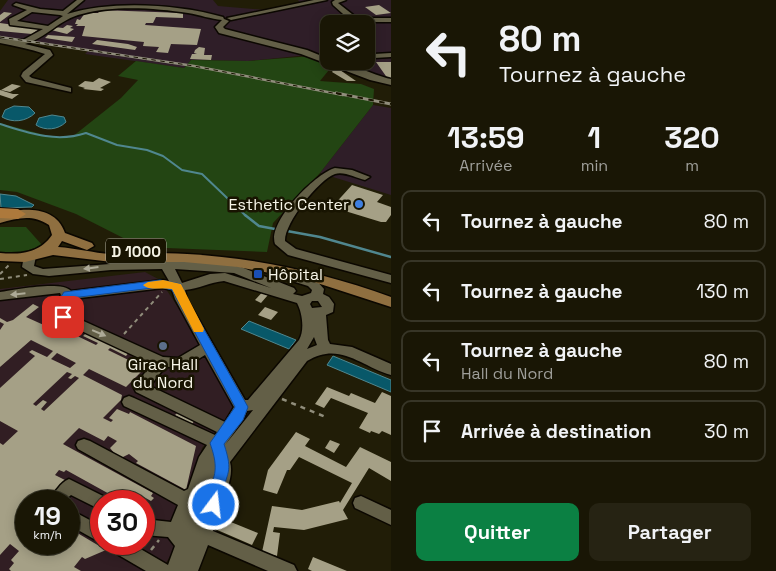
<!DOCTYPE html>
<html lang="fr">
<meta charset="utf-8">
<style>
:root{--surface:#191605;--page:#262313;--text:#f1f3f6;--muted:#9f9f9a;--line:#373527;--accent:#0b8043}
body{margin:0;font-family:"Space Grotesk",sans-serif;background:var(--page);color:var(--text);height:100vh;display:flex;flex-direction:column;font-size:19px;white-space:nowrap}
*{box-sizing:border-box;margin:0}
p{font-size:16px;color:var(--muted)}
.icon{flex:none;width:28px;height:28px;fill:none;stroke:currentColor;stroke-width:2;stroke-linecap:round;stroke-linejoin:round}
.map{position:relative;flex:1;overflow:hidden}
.drawer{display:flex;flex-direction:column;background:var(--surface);width:385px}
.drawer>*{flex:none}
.guide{background:#191605;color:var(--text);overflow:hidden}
.fabs{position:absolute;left:320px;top:15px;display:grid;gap:10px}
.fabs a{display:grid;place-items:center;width:55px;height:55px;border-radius:10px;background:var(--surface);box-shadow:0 2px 12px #0003,0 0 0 1px var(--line);font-size:25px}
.speed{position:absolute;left:15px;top:490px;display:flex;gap:10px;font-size:25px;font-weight:700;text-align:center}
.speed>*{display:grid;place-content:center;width:65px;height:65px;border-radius:50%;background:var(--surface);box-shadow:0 2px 12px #0003,0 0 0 1px var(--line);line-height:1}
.speed small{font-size:12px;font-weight:400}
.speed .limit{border:8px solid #d22;background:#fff;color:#111}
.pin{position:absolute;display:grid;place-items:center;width:42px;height:42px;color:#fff;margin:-21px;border-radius:10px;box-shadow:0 2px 8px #0006}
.me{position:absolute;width:55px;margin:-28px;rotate:15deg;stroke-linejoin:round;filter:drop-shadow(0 0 4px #0008)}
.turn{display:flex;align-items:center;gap:18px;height:105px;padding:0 25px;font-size:22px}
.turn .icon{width:65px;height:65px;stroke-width:2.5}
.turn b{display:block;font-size:35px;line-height:42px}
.eta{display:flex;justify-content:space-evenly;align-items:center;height:85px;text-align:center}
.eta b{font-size:30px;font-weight:700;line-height:35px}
.action{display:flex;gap:10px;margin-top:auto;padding:10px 25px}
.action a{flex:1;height:58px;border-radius:10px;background:var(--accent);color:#fff;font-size:20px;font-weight:700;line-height:58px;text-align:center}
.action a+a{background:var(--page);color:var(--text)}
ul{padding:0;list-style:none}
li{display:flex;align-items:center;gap:15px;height:62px;margin:0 10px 8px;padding:0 15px;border:2px solid var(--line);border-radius:10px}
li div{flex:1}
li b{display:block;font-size:19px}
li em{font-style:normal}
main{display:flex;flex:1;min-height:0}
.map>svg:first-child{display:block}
.industrial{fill:#2f1e28}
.medical{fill:#311e23;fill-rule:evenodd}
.green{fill:#234513}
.water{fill:#085869;stroke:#50878f}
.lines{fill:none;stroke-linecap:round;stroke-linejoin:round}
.stream-far1{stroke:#50878f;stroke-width:2}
.stream{stroke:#50878f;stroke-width:2.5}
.building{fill:#a5a086;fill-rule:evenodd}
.minor-casing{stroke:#0b0700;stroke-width:3}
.major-casing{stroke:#0b0700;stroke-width:3}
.highway-casing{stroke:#0b0700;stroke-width:2}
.path-far1{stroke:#908d7b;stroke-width:2;stroke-dasharray:4 4;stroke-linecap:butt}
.path{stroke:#908d7b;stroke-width:2.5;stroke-dasharray:5 5;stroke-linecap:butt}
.minor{fill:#635f47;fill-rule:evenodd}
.major{fill:#8f6f40;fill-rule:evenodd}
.highway{fill:#ad793c;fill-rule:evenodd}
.rail-far1-casing{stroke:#908d7c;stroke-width:2.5}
.rail-casing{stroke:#908d7c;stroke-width:3}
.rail-far1{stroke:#181401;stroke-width:1;stroke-dasharray:4.5;stroke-linecap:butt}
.rail{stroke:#181401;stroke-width:2;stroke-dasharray:5.5;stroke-linecap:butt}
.oneway{fill:#adaa97}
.route{fill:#1a73e8;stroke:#114b97}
.slow{fill:#f59e0b}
.shop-dot{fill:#3f7fe0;stroke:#181401;stroke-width:2}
.transit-dot{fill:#1a4fb4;stroke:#181401;stroke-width:2}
.service-dot{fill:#5c6f8a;stroke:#181401;stroke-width:2}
.labels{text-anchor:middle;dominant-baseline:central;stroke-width:5;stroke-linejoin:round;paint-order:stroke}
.shield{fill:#181401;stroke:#b4b2a2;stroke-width:1}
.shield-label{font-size:15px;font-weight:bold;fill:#f7f5e7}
.poi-label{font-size:16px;fill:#f7f5e7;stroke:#181401;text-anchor:end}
</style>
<main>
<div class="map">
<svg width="391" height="571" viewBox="0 0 391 571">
<rect width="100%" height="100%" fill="#211d07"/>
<!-- industrial -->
<path class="industrial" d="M8 0H213L218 6 266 10 300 3 298 0H391V80L363 72 336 61H366V24H329V59L317 54 248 61 191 60 184 68 85 54 88 51 0 38V11Z
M373 105 391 108V195L320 173Z"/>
<!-- medical -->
<path class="medical" d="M145 272 160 280 191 327 236 402 234 409 202 448 177 545 161 571H0V289ZM26 501H69V544H26ZM101 501H144V544H101Z"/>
<!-- green -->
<path class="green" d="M312 56 333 65 320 81 361 84 374 89 373 105 320 173 273 223 267 252 141 247 76 214 17 192 0 190V123L56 138 72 137 121 98 138 80 118 76 136 61 184 68 191 60 248 61Z
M0 227H26L42 245 19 254 0 252Z"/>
<!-- water -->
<path class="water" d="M14 106 29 107 35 113C26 122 12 123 2 117L5 110Z
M52 115 64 117 66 122C58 130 45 131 36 125L39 118Z
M0 194 16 196 34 205 32 207 1 208Z
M249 321 296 340 289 349 241 329Z
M333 356 391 380V392L327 365Z"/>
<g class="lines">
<!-- stream-far1 -->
<path class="stream-far1" d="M0 124C29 133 56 143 86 133L117 145 147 150 163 156 182 170 202 174 246 216"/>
<!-- stream -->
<path class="stream" d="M245 215 259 226 275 229
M287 231 320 237 391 257"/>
</g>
<!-- building -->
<path class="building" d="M379 5 391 13 376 15 365 7Z
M100 10 183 13V18L156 17 153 23H146L145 25 201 29 197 45 171 44 168 53 156 52 159 47 143 46 144 42 82 36 85 26H76L78 24H75L77 19 80 20 85 13H98Z
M4 12 12 13 0 22V15Z
M0 23 36 28 39 29 32 34 0 31Z
M67 25 73 26 70 28 74 29 67 34 51 30 54 27 63 28Z
M48 35 75 37 72 42 45 38Z
M97 40 128 44 137 47 135 50 92 44Z
M199 47 205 48 204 55H212L211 60 190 59 192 54H197L194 53 195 50Z
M376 62H391V79H388Z
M335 68 340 70 356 81H347L332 72Z
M99 78 111 82 100 88 104 89 101 91 83 89 85 88 78 86 85 81 93 82Z
M12 84 21 86 10 92 1 90Z
M0 90 13 94H19L12 99 0 95Z
M352 185 383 195 377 202 391 207V215L386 222H381L332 207Z
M268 286 274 288 261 303 255 300Z
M33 304 39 307 26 317 46 326 50 323 96 345 98 343 83 336 88 331 130 351 126 356 110 348 108 350 145 368 126 387 89 369 83 375 122 395 121 400 103 418 111 422 113 420 109 418 117 409 129 414 130 412 196 446 186 490 136 463 138 461 129 454 119 459 110 448 117 441 108 436 104 441 79 428 63 444 153 493 151 496 154 498 151 501 142 496 138 501H122L66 470 64 472 59 470 55 475 65 480 57 489 67 495 62 501 49 497 45 501H26V544H69V528L106 550 85 559 82 557 74 567 81 571H11L9 569 14 563 11 560 19 551 10 544 0 555V443L3 445 18 431 0 421V388L35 356 29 352 32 350 47 357 53 351 31 340 0 367V330L4 324 0 322V318L7 322 13 320ZM57 353 76 363 70 368 51 359ZM67 372 72 374 68 378 71 379 75 376 79 378 44 411 41 409 47 402 43 400 36 406 33 404Z
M265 307 278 312 271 320 258 315Z
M327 387 349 396 351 393 375 403 382 392 391 396V435L382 431 379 434 371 431 370 433 359 428 368 413 331 398 324 408 315 404Z
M178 412 195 420 192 424 175 415Z
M296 432 310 439 305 446 346 467 360 447 391 462V481L369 468 343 510 348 519 304 530 274 527 273 532 280 533 277 556 262 552 272 506 302 510 339 501 340 503 352 483 299 457 290 470H287L277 494 263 490 268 470Z
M330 440 340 444 334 453 325 448Z
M221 518 258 533 252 545 215 529Z
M313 557 347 571H312L308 569Z"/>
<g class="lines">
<defs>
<path id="minor" d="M77 0H84L67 14C112 0 178 4 223 17L224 19 229 21 223 27 225 29 307 50 329 59V61C349 61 371 75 391 79V85L370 80 301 54 219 33 215 27 222 20C211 19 200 15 188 13 155 8 115 5 82 14 60 19 46 38 25 44L50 50 53 55 29 76 32 78 71 88V92L26 82 21 76 23 72 45 54C30 49 15 46 0 43V39L23 40 43 29 10 25 9 19 27 10 13 5 16 3 40 9 63 11ZM32 12 60 15 63 16 48 26 17 21Z
M314 0H327L231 20 227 18Z
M335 0H346L338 3 357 18H391V22H352L333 5 332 2Z
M391 53V57L374 58 370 56 374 54Z
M335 168 352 170 370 177 365 180C356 178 344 171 335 174 318 180 284 224 285 241L296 249 391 275V283L288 255 275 244C267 222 316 173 335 168Z
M30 252 36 256 34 266 43 269 164 260 225 264 241 267 294 288 296 291 293 294 302 296 311 293 312 290 308 286 276 276 274 273 276 270 280 269 316 280 324 289 323 294 329 297 334 304 333 312 326 315 328 340 330 344 352 347 391 364V375C360 366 340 341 307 361L230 462C236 482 215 510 213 531L294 565 297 571H268L208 545 198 571H146L110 550 107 544H132L168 565 175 546 168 537 144 535V519L171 522 178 505 78 449 76 445 78 441 84 439 90 441 184 491 188 489 199 457 207 445 124 406 122 402 124 398 129 396 134 398 215 435 217 432 136 392 134 388 136 384 152 364 58 320 53 309 61 295 60 293 0 300V292C14 290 62 280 71 291L163 280 169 281 162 269 111 270 49 276 33 274 22 267 24 256ZM175 269 234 273 271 288 225 273 210 274 182 283ZM224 281 297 303C302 312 305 330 299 340L248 400H245L187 299 185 290C199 289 210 282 224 281ZM163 288 172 290 175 299 200 345 178 358 163 357 68 314 65 309 72 299ZM312 301H318L322 307 312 308 310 304ZM314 337 317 345 307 349ZM205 355 234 407 225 422 150 386 165 367H185ZM253 410 225 445 243 420 247 411Z
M69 479 107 498 109 501H101V510L71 495 64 501H47L49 496C57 493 59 483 69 479Z
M361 496 391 510V525L355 508 353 503 355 498Z
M69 509 101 526V543L69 525Z"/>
<path id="major" d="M21 210C40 209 58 213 65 233L92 243 94 246 87 250 62 241 58 247C76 248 93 253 111 254 136 255 161 252 187 254 257 258 325 273 391 297V307L311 281 238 267 184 262H112L53 255 25 262 0 261V253C20 255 40 253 52 235L49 225C32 214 18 218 0 223V214Z"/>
<path id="highway" d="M0 208 18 209 26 214 18 219 0 218Z"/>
</defs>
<!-- minor casing -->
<use href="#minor" class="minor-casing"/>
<!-- major casing -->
<use href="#major" class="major-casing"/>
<!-- highway casing -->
<use href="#highway" class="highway-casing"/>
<!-- path-far1 -->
<path class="path-far1" d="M0 274 9 265
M0 279 27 275
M124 334 162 292"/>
<!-- path -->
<path class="path" d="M282 399 328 418
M151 550 159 540"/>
<!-- minor -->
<use href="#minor" class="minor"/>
<!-- major -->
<use href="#major" class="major"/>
<!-- highway -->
<use href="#highway" class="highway"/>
<defs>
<path id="rail-far1" d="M0 37 194 66 343 95"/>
<path id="rail" d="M336 93 391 104"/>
</defs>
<!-- rail-far1 casing -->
<use href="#rail-far1" class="rail-far1-casing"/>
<!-- rail casing -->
<use href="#rail" class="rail-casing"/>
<!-- rail-far1 -->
<use href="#rail-far1" class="rail-far1"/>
<!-- rail -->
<use href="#rail" class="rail"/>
</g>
<!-- one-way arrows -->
<defs><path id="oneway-solid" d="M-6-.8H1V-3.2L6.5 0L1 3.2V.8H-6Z" transform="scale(1.25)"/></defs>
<g class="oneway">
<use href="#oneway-solid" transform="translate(91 268) rotate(173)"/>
<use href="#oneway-solid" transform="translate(18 294) rotate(174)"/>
<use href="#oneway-solid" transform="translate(99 333) rotate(23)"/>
</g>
<!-- route -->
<path class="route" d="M160 280 181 284 187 299 248 407 243 420 224 444C234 475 226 470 222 498 221 503 222 505 219 509L214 511 209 509C202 496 214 484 215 471 216 461 213 452 210 443L235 407 172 290 160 287 72 298 65 309 69 317 63 321 59 320 53 309 64 292Z"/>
<!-- slow -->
<path class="slow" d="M163 280 181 284 204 329 203 332H194L172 289C163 287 149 291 143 285L148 282Z"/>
<!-- markers -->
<circle class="shop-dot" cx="359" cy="204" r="5"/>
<rect class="transit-dot" x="253" y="269" width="10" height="10" rx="2.5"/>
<circle class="service-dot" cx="163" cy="346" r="5"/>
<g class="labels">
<!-- shield labels -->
<rect class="shield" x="106" y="238.5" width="60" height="25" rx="4"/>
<g class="shield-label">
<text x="136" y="251">D 1000</text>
</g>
<!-- poi labels -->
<g class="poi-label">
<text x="349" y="204">Esthetic Center</text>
<text x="268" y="274" text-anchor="start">Hôpital</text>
<text x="163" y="364" text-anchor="middle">Girac Hall<tspan x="163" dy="18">du Nord</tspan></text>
</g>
</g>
</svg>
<div class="fabs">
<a><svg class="icon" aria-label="layers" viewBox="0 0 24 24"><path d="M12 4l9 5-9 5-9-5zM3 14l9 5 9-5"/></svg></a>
</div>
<div class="speed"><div>19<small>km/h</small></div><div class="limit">30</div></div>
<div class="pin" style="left:63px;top:317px;background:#d93025"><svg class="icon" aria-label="arrive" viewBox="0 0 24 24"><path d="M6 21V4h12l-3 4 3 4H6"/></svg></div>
<svg class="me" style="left:214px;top:505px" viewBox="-20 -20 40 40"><circle r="17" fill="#1a73e8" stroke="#fff" stroke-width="3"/><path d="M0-11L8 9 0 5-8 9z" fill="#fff"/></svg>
</div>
<section class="drawer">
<div class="guide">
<div class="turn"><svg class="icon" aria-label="left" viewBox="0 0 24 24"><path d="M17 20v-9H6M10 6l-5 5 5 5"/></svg><div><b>80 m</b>Tournez à gauche</div></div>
</div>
<div class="eta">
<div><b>13:59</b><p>Arrivée</p></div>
<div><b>1</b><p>min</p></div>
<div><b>320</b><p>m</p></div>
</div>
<ul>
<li><svg class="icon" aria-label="left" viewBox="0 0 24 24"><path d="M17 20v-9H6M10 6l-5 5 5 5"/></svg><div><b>Tournez à gauche</b></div><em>80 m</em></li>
<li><svg class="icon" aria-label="left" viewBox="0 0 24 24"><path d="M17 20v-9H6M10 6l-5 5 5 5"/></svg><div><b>Tournez à gauche</b></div><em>130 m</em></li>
<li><svg class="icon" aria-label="left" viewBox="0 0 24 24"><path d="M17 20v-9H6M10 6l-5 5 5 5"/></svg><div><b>Tournez à gauche</b><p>Hall du Nord</p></div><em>80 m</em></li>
<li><svg class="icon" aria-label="arrive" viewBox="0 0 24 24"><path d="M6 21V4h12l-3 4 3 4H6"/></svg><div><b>Arrivée à destination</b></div><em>30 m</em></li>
</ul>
<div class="action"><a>Quitter</a><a>Partager</a></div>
</section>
</main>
